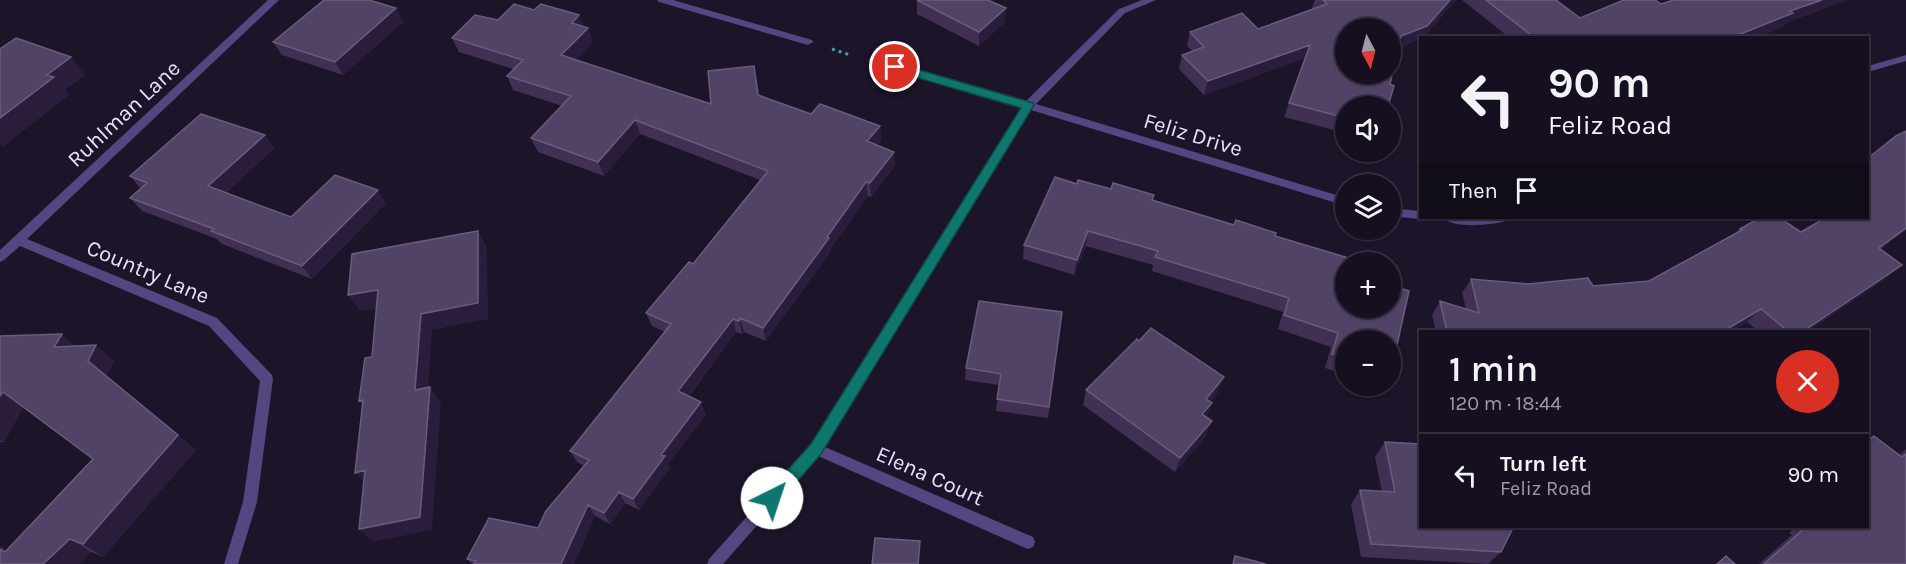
<!DOCTYPE html>
<meta charset="utf-8">
<style>
:root{--surface:#150f1f;--page:#221d2c;--text:#f1f3f6;--muted:#9d9ca4;--line:#342f3d}
body{margin:0;font-family:Karla,sans-serif;background:var(--page);color:var(--text);height:100vh;display:flex;flex-direction:column;font-size:22px;white-space:nowrap}
*{box-sizing:border-box;margin:0}
p{font-size:20px;color:var(--muted)}
.icon{flex:none;width:33px;height:33px;fill:none;stroke:currentColor;stroke-width:2;stroke-linecap:round;stroke-linejoin:round}
.map{position:relative;flex:1;overflow:hidden}
.panel{position:absolute;left:1419px;top:330px;width:450px;height:198px;display:flex;flex-direction:column;background:var(--surface);border-radius:0px;box-shadow:0 2px 4px #0004,0 0 0 2px var(--line)}
.panel>*{flex:none}
.banner{position:absolute;left:1419px;top:36px;width:450px;height:183px;border-radius:0px;box-shadow:0 2px 4px #0004,0 0 0 2px var(--line);background:#150f1f;color:var(--text);overflow:hidden}
.needle{width:39px;rotate:173deg}
.controls{position:absolute;left:1335px;top:18px;display:grid;gap:12px}
.controls a{display:grid;place-items:center;width:66px;height:66px;border-radius:50%;background:var(--surface);box-shadow:0 2px 4px #0004,0 0 0 2px var(--line);font-size:30px}
.pin{position:absolute;display:grid;place-items:center;width:51px;height:51px;color:#fff;margin:-26px;border:3px solid #fff;border-radius:50%;box-shadow:0 2px 6px #0007}
.me{position:absolute;width:66px;margin:-33px;rotate:41deg;stroke-linejoin:round;filter:drop-shadow(0 0 4px #0008)}
.turn{display:flex;align-items:center;gap:21px;height:126px;padding:0 30px;font-size:27px}
.turn .icon{width:78px;height:78px;stroke-width:2.5}
.turn b{display:block;font-size:42px;line-height:51px}
.then{display:flex;align-items:center;height:57px;padding:0 30px;background:#0003;gap:12px;font-size:22px}
.round{display:grid;place-items:center;flex:none;width:63px;height:63px;border-radius:32px;background:var(--page)}
.headline{display:flex;align-items:center;justify-content:space-between;height:102px;padding:0 30px}
h1{font-size:36px;font-weight:600;line-height:45px}
ul{padding:0;list-style:none}
li{display:flex;align-items:center;gap:18px;height:84px;padding:0 30px;border-top:2px solid var(--line)}
li div{flex:1}
li b{display:block;font-size:22px}
li em{font-style:normal}
.map>svg:first-child{display:block}
.lines{fill:none;stroke-linecap:round;stroke-linejoin:round}
.path{stroke:#419dae;stroke-width:3;stroke-dasharray:3 4;stroke-linecap:butt}
.minor{fill:#554681;fill-rule:evenodd}
.wall{fill:#3f3054}
.shaded-wall{fill:#291d3b}
.building{fill:#514366;stroke:#695c7d;stroke-width:1.5;fill-rule:evenodd}
.route{fill:#0f766e;stroke:#0a4d48;stroke-width:1.5}
.labels{text-anchor:middle;dominant-baseline:central;stroke-width:4.5;stroke-linejoin:round;paint-order:stroke}
.street-label{font-size:22px;fill:#e9e0fb;stroke:#1c1429}
</style>
<div class="map">
<svg width="1906" height="564" viewBox="0 0 1906 564">
<rect width="100%" height="100%" fill="#1c1429"/>
<g class="lines">
<!-- path -->
<path class="path" d="M832 49 850 55"/>
<!-- minor -->
<path class="minor" d="M268 0H279L27 239 217 318 272 375 273 379 257 502 238 564H224L243 502 260 381 209 326 20 246 4 260 0 262V250Z
M657 0H673L812 40 813 42 808 45 659 2Z
M1142 0H1156L1125 13 1036 104 1346 198V206L1031 110 825 447 1033 537 1035 542 1033 547 1028 549 1023 547 818 456 723 564H707L709 559 811 445 1022 107 869 63V59L873 58 1026 101 1119 9Z
M1906 55V61L1868 72V66Z
M1390 208 1420 211V218H1424L1420 219 1390 216Z
M1443 218H1508L1506 221C1493 225 1453 229 1443 218Z"/>
</g>
<!-- wall -->
<path class="wall" d="M917 0 1005 22 979 46 917 14Z
M1315 0H1456L1423 38H1420L1398 49 1346 106V133L1284 117 1305 58 1204 95 1179 69 1182 55 1192 51 1187 46 1190 32 1258 29 1313 9 1312 8Z
M1462 0H1556L1580 18 1661 4 1786 23 1783 27 1755 38H1510Z
M396 8 403 22 343 75 282 55 273 42Z
M534 10 583 27 593 42 576 60 711 104 757 80 759 95 811 114 880 126 881 140 877 145 894 152 895 166 871 197 868 196 831 248V251L766 341 744 332 742 334 736 332 689 396 706 414 668 464 670 468 639 510 625 503 610 524 595 516 574 564H472L467 559 538 528 584 466 577 462 570 451 665 332 652 326 646 313 693 264 760 180 640 134 604 176 538 152 531 138 562 106 513 90 507 76 513 69 459 52 452 38 498 20Z
M1906 131V230L1880 249 1902 265 1886 278 1807 332H1759L1747 322 1731 332H1436L1432 315 1440 301 1466 309 1462 293 1471 279 1528 284 1593 286 1649 281 1735 234 1740 229 1801 232 1868 218Z
M265 135 274 148 226 193 291 217 386 203 312 279 222 244 217 239 142 211 130 198 141 189 130 176Z
M1111 189 1154 195 1153 200 1234 225 1275 236 1346 262V374L1325 368 1331 347 1278 329 1283 312 1152 271 1153 265 1086 246 1074 275 1023 259 1024 245Z
M1062 312 1048 418 996 411 999 385 965 380 966 368Z
M0 336 76 346 114 361 106 376 196 450 103 557 91 552 0 564V546L7 551 93 459 23 407 4 442H0Z
M1359 386H1386L1381 393Z
M1086 390 1218 392 1210 402 1206 417V436L1175 472 1083 405Z
M1874 436 1899 455 1906 449V564H1759L1792 535 1789 533 1796 526H1868V440Z
M1385 442 1420 526 1501 552 1488 564 1361 557 1351 504 1360 490 1382 492 1375 457Z"/>
<!-- shaded-wall -->
<path class="shaded-wall" d="M1450 0H1456L1423 38H1420V39L1395 50 1401 36Z
M1822 0H1849L1786 23 1783 27 1755 38H1731L1790 11Z
M396 8 403 22 343 75 335 62Z
M1006 8 1005 22 979 46V32Z
M579 15 585 30 572 23Z
M588 28 593 42 567 70 561 55Z
M1310 45 1305 58 1204 95 1208 81Z
M71 57 86 75 65 90 69 95 3 147 0 144V118L47 75Z
M635 120 640 134 604 176 598 162Z
M880 126 881 140 868 155 867 141Z
M265 135 274 148 219 199 208 186Z
M894 152 895 166 871 197 870 183Z
M866 182 868 196 831 248V251L766 341 763 328Z
M378 190 386 203 312 279 302 266Z
M1906 228V230L1864 262 1879 248Z
M478 231 487 247 488 319 432 330 427 405 415 390 421 314Z
M1088 231 1086 246 1074 275 1077 260Z
M1902 265 1886 278 1807 332H1802Z
M378 290 390 306 360 311 348 295Z
M1761 309 1747 322 1731 332H1722Z
M740 318 744 332 742 334 739 321Z
M733 319 736 332 683 403 678 391Z
M62 334 80 350 54 347Z
M96 345 114 361 106 376 88 361Z
M1224 377 1218 392 1200 414 1206 399Z
M430 387 441 402 432 530 373 542 359 529Z
M3 392 24 407 4 442 0 440V396Z
M701 402 706 414 668 464 670 468 639 510 633 499 661 455Z
M1212 403 1206 418 1202 414Z
M1212 421 1206 436 1175 472 1180 458Z
M178 435 196 450 103 557 83 544Z
M365 470 369 487 355 473Z
M619 492 625 503 610 524 604 513Z
M588 505 595 516 574 564H561Z
M70 539 91 552 79 564H43Z
M920 541 921 551 919 564H918Z
M0 546 26 564 0 549Z"/>
<!-- building -->
<path class="building" d="M324 0H369L396 8 335 62 273 42Z
M917 0H988L1006 8 979 32Z
M1323 0H1450L1427 26 1401 36 1390 84 1394 86 1388 106H1346V118L1289 103 1310 45 1208 81 1182 55 1204 47 1190 32 1242 13 1258 29 1327 4ZM1346 28H1390V74H1346Z
M1486 0H1556L1580 18 1624 0H1655L1661 4 1674 0H1822L1790 11 1793 13 1731 38H1710L1706 35 1700 38H1535Z
M514 4 534 10 541 4 579 15 572 23 588 28 561 55 711 104 708 71 754 66 758 95 811 114 820 104 880 126 867 141 894 152 870 183 866 182 827 237 829 238 763 328 740 318 739 321 733 319 678 391 701 402 661 455 665 456 633 499 619 492 604 513 588 505 561 564H474L476 561 467 559 489 518 538 528 546 511 589 460 570 451 671 324 646 313 689 262 693 264 768 171 635 120 598 162 531 138 571 96 507 76 523 60 452 38 475 15 498 20Z
M16 38 71 57 47 75 54 77 0 118V49Z
M201 114 265 135 208 186 291 217 335 175 378 190 302 266 211 231 214 229 130 198 147 183 130 176Z
M1906 131V228L1879 248 1902 265 1802 332H1789L1761 309 1722 332H1447L1440 301 1479 313 1471 279 1528 284 1588 278 1593 286 1649 281 1742 230 1740 229 1759 218H1780L1801 232 1825 218H1868V158L1896 136Z
M1055 177 1077 184 1078 180 1111 189 1113 183 1154 195 1152 200 1234 225 1236 220 1276 233 1275 236 1352 259 1351 262H1346V308H1390V285L1409 291 1390 376V340H1346V358L1332 354 1338 333 1284 315 1289 298 1155 257 1158 251 1088 231 1077 260 1024 245Z
M478 231V303L421 314 415 390 430 387 420 517 359 529 365 470 355 473 363 400 359 401 365 358 372 357 378 290 348 295 352 254Z
M979 301 1062 312 1049 407 997 399 1001 374 966 368Z
M1151 328 1224 377 1206 399 1212 403 1202 414 1212 421 1180 458 1086 390 1137 339 1139 341Z
M62 334 54 347 96 345 88 361 178 435 83 544 70 539 43 564H0V549L5 552 93 459 3 392 0 396V336Z
M1874 436 1902 457 1906 454V564H1764L1807 526H1868V441Z
M1385 442 1420 444V526H1514L1501 552 1371 544 1360 490 1395 492Z
M875 538 920 541 918 564H872Z
M1235 556 1266 564H1233Z
M1726 556 1735 564H1717Z"/>
<!-- route -->
<path class="route" d="M895 63 1033 103 1034 105 821 454 778 503 772 505 767 503 764 498 767 493 811 444 1021 108 891 70 890 67Z"/>
<g class="labels">
<!-- street labels -->
<g class="street-label">
<text transform="translate(124 114) rotate(-43)">Ruhlman Lane</text>
<text transform="translate(1193 135) rotate(17)">Feliz Drive</text>
<text transform="translate(148 272) rotate(23)">Country Lane</text>
<text transform="translate(930 476) rotate(24)">Elena Court</text>
</g>
</g>
</svg>
<div class="controls">
<a><svg class="needle" viewBox="-14 -14 28 28"><path d="M0-13l5 13h-10z" fill="#e53935"/><path d="M0 13l5-13h-10z" fill="#9d9ca4"/></svg></a>
<a><svg class="icon" aria-label="sound" viewBox="0 0 24 24"><path d="M4 9h4l5-4v14l-5-4H4zM17 9q2 3 0 6"/></svg></a>
<a><svg class="icon" aria-label="layers" viewBox="0 0 24 24"><path d="M12 4l9 5-9 5-9-5zM3 14l9 5 9-5"/></svg></a>
<a>+</a>
<a>−</a>
</div>
<div class="pin" style="left:895px;top:67px;background:#d93025"><svg class="icon" aria-label="arrive" viewBox="0 0 24 24"><path d="M6 21V4h12l-3 4 3 4H6"/></svg></div>
<svg class="me" style="left:772px;top:498px" viewBox="-20 -20 40 40"><circle r="19" fill="#fff"/><path d="M0-13L10 11 0 6-10 11z" fill="#0f766e"/></svg>
<div class="banner">
<div class="turn"><svg class="icon" aria-label="left" viewBox="0 0 24 24"><path d="M17 20v-9H6M10 6l-5 5 5 5"/></svg><div><b>90 m</b>Feliz Road</div></div>
<div class="then">Then<svg class="icon" aria-label="arrive" viewBox="0 0 24 24"><path d="M6 21V4h12l-3 4 3 4H6"/></svg></div>
</div>
<section class="panel">
<div class="headline"><div><h1>1 min</h1><p>120 m · 18:44</p></div><a class="round" style="background:#d93025;color:#fff"><svg class="icon" aria-label="close" viewBox="0 0 24 24"><path d="M6 6l12 12M18 6L6 18"/></svg></a></div>
<ul>
<li><svg class="icon" aria-label="left" viewBox="0 0 24 24"><path d="M17 20v-9H6M10 6l-5 5 5 5"/></svg><div><b>Turn left</b><p>Feliz Road</p></div><em>90 m</em></li>
</ul>
</section>
</div>
